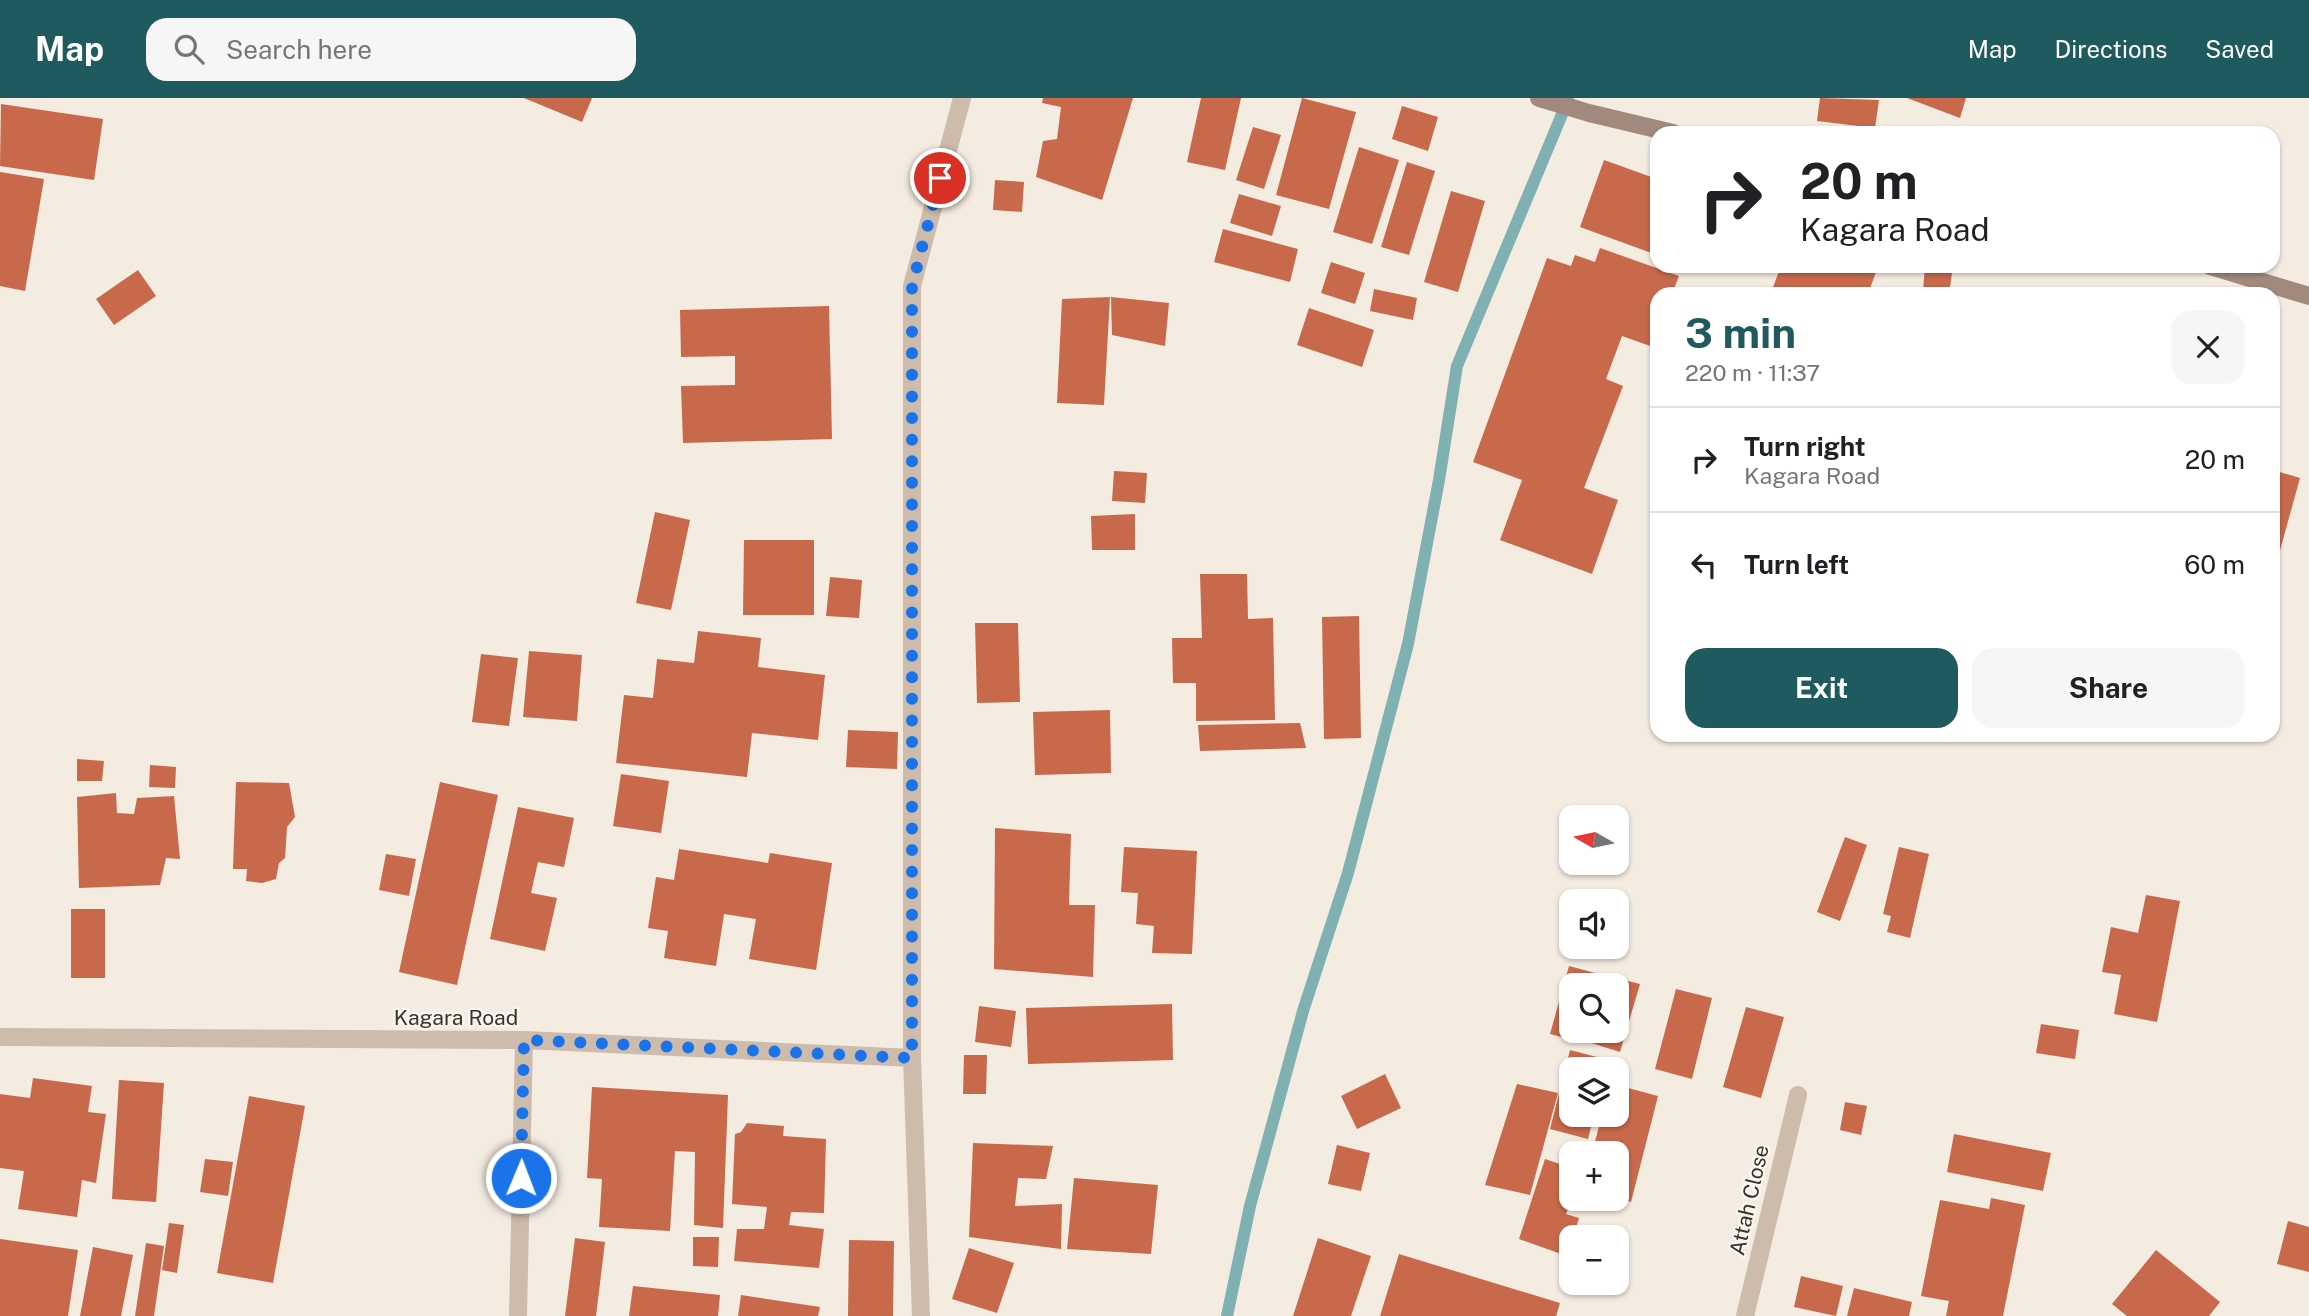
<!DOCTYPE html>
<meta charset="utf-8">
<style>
:root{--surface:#fff;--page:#f6f6f6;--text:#202124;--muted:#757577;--line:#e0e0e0;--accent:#1f5a5e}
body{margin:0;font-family:"Public Sans",sans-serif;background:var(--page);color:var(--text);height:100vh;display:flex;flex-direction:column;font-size:26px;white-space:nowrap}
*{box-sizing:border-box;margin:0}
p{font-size:23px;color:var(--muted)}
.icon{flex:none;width:38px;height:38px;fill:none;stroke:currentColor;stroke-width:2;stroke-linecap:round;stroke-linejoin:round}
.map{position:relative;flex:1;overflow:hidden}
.panel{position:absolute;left:1650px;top:189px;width:630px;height:455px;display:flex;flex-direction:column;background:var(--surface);border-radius:21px;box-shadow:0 2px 5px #0004}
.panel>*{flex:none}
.hud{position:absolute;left:1650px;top:28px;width:630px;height:147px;border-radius:21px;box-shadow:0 2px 5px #0004;background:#fff;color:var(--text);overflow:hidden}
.needle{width:46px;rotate:279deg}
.buttons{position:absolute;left:1559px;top:707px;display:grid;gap:14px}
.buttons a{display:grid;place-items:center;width:70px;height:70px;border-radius:14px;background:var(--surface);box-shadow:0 2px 5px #0004;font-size:35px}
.pin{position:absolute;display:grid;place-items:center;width:60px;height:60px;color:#fff;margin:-30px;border:4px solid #fff;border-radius:50%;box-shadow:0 2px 7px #0007}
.me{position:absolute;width:77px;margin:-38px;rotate:1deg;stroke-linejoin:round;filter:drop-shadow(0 0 5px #0008)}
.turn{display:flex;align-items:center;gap:24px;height:147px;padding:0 35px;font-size:32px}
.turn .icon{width:91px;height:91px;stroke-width:2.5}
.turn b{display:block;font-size:49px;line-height:60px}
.round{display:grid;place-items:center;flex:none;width:74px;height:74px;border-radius:21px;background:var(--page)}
.head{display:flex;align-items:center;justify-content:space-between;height:119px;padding:0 35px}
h1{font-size:42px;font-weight:700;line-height:52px;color:var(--accent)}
.button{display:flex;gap:14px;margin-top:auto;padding:14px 35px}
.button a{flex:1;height:80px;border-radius:21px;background:var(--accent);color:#fff;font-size:28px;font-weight:700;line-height:80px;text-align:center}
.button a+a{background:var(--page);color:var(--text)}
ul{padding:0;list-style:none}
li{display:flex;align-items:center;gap:21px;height:105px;padding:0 35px;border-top:2px solid var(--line)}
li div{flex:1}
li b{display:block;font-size:26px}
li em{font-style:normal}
header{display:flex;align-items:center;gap:42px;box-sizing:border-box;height:98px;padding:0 35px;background:var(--accent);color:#fff}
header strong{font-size:33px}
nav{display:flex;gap:38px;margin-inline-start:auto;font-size:24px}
.search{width:490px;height:63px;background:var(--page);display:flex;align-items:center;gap:18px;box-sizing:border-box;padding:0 24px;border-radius:21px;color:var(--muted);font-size:26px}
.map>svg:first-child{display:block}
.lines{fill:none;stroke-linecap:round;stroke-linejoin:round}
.stream{stroke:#7fb0b2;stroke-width:12}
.building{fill:#c8694b}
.street{stroke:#cdbbac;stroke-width:18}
.secondary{stroke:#a18a7d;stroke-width:18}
.route{stroke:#1a73e8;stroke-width:12;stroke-dasharray:0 21.6}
.labels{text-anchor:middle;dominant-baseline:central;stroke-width:5;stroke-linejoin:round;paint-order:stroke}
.street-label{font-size:21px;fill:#3b302b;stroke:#fbf5ee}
</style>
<header>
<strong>Map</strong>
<div class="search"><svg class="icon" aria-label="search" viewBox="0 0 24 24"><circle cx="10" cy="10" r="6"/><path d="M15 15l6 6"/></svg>Search here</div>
<nav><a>Map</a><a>Directions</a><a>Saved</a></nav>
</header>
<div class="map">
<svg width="2309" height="1218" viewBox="0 0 2309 1218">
<rect width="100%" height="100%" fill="#f4ebe1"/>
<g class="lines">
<!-- stream -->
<path class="stream" d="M1227 1218 1250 1108 1303 913 1348 775 1408 546 1439 382 1457 268 1568 2"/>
</g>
<!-- building -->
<path class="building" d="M524 0H592L582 24Z
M1043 0H1133L1102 102 1036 79 1043 43 1057 41 1061 9 1042 5Z
M1201 0H1241L1225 72 1187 64Z
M1302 0 1356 14 1329 111 1276 97Z
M1820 0 1879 2 1875 30 1817 23Z
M1907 0H1966L1960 20Z
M1 6 103 21 94 82 0 68Z
M1402 8 1438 19 1428 53 1392 41Z
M1253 29 1281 37 1264 91 1236 82Z
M1359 49 1399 62 1372 146 1333 134Z
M1604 62 1657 81V157L1580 129Z
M1407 64 1435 73 1409 157 1381 149Z
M0 74 44 81 25 193 0 188Z
M995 82 1024 84 1022 114 993 112Z
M1451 93 1485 103 1458 194 1424 184Z
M1239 96 1281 108 1272 138 1230 125Z
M1223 131 1298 151 1290 184 1214 164Z
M1600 150 1679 178 1672 196H1657V238L1653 249 1622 238 1606 281 1623 288 1584 390 1618 402 1592 476 1500 442 1522 382 1473 364 1547 160 1571 168 1575 157 1595 164Z
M1331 164 1365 175 1355 206 1321 195Z
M1781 168H1858L1876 174 1868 196H1792L1773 189Z
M1925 168H1953L1949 196 1923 193Z
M138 172 156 198 114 227 96 201Z
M1374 191 1417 200 1413 222 1370 213Z
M1110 199 1104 307 1057 305 1062 201Z
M1111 199 1169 205 1165 248 1112 237Z
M829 208 832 341 683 345 681 288 735 287V258L681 259 680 212Z
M1309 210 1374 232 1362 269 1297 247Z
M2273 372 2300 380 2274 474H2273Z
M1114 373 1147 375 1145 405 1112 403Z
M655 414 690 422 671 512 636 505Z
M1135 416V452H1092L1091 418Z
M744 442H814V517H743Z
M1200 476H1247L1248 521 1273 520 1275 622 1196 623V585H1173L1172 540H1202Z
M830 479 862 482 859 520 826 518Z
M1359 518 1361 640 1324 641 1322 519Z
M975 525H1018L1020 604 977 605Z
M698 533 761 540 758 569 825 577 818 642 752 635 747 679 616 665 624 597 653 600 657 561 694 565Z
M529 553 582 557 577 623 523 619Z
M481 556 518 560 509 628 472 624Z
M1110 612 1111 675 1035 677 1033 614Z
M1300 625 1306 650 1200 653 1198 627Z
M848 632 898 634 897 671 846 669Z
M77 661 104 663 102 683H77Z
M150 667 176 669 175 690 149 689Z
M621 676 669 683 661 735 613 728Z
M236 684 289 685 295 719 287 729 285 760 279 765 276 781 262 785 246 783 247 771H233Z
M440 684 498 697 457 887 399 874Z
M116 695 117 715 134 716 137 700 174 698 180 761 166 760 160 787 79 790 77 699Z
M518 709 574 720 564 769 538 764 531 795 557 800 545 853 490 841Z
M995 730 1071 736 1069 807H1095L1093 879 994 871Z
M1845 739 1867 747 1840 823 1817 814Z
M1124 749 1197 753 1192 856 1152 855 1154 828 1136 826 1138 795 1121 794Z
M1899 749 1929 756 1910 840 1887 834 1891 818 1883 816Z
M679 751 768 765 770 755 832 765 816 872 749 861 756 821 724 816 716 868 664 860 668 833 648 830 656 779 674 782Z
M386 756 416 761 409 798 379 792Z
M2146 797 2180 803 2157 924 2114 916 2121 877 2102 874 2111 829 2138 835Z
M71 811H105V880H71Z
M1569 868 1595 875 1592 887H1572V933H1579L1576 943 1550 936Z
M1601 876 1640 886 1620 954 1582 942 1584 933H1617V887H1598Z
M1676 891 1712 900 1692 981 1655 971Z
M1172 906 1173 962 1028 966 1026 910Z
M979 908 1016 913 1011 949 975 944Z
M1746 909 1784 919 1761 1000 1723 989Z
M2041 926 2079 932 2075 961 2036 955Z
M1570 952 1620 965 1619 971H1572V1017H1594L1588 1041 1550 1031Z
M964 957H987L986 996H963Z
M1385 976 1401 1010 1357 1031 1341 998Z
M33 980 92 988 88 1014 106 1016 96 1085 82 1082 77 1119 18 1111 24 1073 0 1070V996L30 1000Z
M119 982 164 985 156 1104 112 1101Z
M1517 986 1558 995 1530 1097 1485 1087Z
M1617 987 1658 998 1631 1104 1617 1100V1055H1592L1602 1017H1617Z
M592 989 728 997 723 1130 694 1127 695 1054 675 1053 670 1133 599 1129 602 1081 587 1080Z
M249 998 305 1008 273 1185 217 1175Z
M1845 1004 1867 1008 1861 1037 1840 1032Z
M747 1025 784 1028 783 1038 826 1041 824 1115 791 1114 789 1127 824 1131 819 1170 734 1163 737 1131H764L767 1109 732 1106 735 1036 741 1034Z
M1954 1036 2051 1055 2043 1093 1947 1074Z
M973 1045 1053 1048 1046 1081 1018 1080 1015 1108 1062 1106 1061 1151 969 1139Z
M1337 1047 1370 1055 1361 1093 1328 1086Z
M205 1061 233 1064 228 1098 200 1094Z
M1545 1061 1572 1070V1101L1566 1116 1579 1120 1567 1158 1519 1141Z
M1074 1080 1158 1087 1151 1156 1067 1151Z
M1991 1100 2025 1107 2003 1218H1946L1949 1203 1921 1198 1940 1102 1989 1111Z
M2288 1123 2309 1129V1174L2277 1166Z
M169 1125 184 1127 177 1175 162 1172Z
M693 1139H719L718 1169 693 1168Z
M575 1140 605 1144 596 1218H565Z
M1318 1140 1371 1158 1351 1218H1293Z
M0 1141 78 1152 68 1218H0Z
M849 1142 894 1143 893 1218H848Z
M146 1145 164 1148 154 1218H135Z
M93 1149 133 1157 121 1218H80Z
M969 1150 1014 1165 997 1215 952 1201Z
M2156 1152 2220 1204 2209 1218H2127L2112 1206Z
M1399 1156 1560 1205 1556 1218H1380Z
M1801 1178 1843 1188 1836 1218 1794 1209Z
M633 1188 720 1197 718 1218H629Z
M1854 1190 1912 1204 1909 1218H1847Z
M741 1197 820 1209 818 1218H738Z"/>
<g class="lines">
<!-- street -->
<path class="street" d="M0 939 524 942 912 960
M518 1218 524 942
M921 1218 912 960V188L962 0
M1745 1218 1798 997"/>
<!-- secondary -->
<path class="secondary" d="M1539 0 1589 15 1673 35
M2210 168 2309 198"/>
</g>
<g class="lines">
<!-- route -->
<path class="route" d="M521 1080 524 942 912 960V188L940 80"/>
</g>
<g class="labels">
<!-- street labels -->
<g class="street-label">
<text x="456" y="919">Kagara Road</text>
<text transform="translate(1749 1102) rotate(-77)">Attah Close</text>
</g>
</g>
</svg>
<div class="buttons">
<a><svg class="needle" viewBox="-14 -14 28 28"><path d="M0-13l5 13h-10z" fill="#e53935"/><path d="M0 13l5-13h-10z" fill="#757577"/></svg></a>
<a><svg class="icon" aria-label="sound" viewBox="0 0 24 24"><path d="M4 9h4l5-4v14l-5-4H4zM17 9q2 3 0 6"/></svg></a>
<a><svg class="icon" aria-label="search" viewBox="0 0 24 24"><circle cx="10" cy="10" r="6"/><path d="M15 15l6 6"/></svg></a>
<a><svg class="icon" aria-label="layers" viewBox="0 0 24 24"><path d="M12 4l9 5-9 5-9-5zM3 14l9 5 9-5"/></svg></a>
<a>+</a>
<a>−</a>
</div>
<div class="pin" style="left:940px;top:80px;background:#d93025"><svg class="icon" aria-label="arrive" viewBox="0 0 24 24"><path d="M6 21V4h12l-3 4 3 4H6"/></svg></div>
<svg class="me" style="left:521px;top:1080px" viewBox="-20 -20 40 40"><circle r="17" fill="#1a73e8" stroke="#fff" stroke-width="3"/><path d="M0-11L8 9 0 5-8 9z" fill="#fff"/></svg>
<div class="hud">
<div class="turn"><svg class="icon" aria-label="right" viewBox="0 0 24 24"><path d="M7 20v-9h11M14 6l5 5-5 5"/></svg><div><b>20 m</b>Kagara Road</div></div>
</div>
<section class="panel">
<div class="head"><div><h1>3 min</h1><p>220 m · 11:37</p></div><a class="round"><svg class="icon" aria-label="close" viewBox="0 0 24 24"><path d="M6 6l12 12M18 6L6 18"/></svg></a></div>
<ul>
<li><svg class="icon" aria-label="right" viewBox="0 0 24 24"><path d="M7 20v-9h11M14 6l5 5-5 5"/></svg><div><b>Turn right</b><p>Kagara Road</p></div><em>20 m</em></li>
<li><svg class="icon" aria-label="left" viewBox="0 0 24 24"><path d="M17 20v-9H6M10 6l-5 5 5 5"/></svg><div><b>Turn left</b></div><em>60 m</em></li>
</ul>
<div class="button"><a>Exit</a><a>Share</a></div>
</section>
</div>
